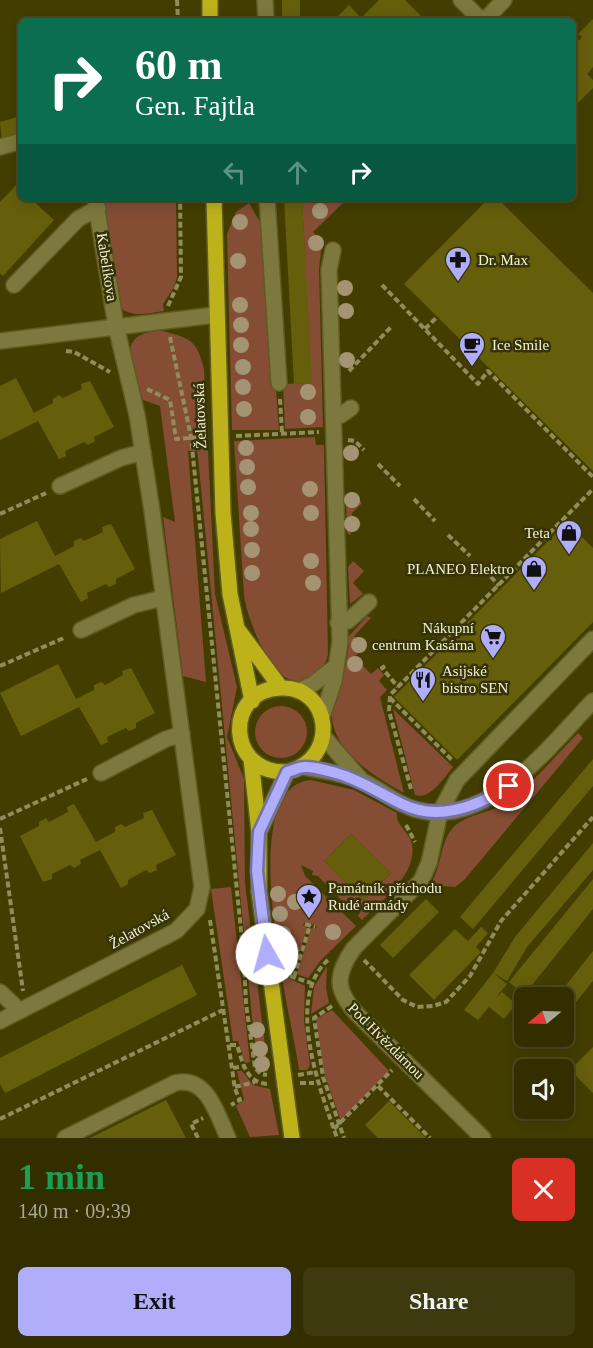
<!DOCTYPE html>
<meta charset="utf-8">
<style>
:root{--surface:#322e00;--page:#3d3a0f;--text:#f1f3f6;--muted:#a8a899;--line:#4d4a22;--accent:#b0aefa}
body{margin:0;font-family:"Times New Roman",serif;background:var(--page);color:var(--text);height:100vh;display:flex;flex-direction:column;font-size:22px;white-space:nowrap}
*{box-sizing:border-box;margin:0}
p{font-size:20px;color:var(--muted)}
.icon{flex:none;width:33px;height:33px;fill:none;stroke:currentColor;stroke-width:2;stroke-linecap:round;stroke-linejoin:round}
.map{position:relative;height:1138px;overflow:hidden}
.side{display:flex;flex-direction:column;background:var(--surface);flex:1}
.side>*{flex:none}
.banner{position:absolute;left:18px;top:18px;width:558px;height:183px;border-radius:9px;box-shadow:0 3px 15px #0003,0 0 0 2px var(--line);background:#0b6e4f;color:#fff;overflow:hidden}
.needle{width:39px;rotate:251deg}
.buttons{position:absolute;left:514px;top:987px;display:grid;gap:12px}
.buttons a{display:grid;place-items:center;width:60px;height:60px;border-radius:9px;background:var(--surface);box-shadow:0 3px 15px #0003,0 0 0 2px var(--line);font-size:30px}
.pin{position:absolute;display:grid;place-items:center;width:51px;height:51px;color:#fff;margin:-26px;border:3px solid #fff;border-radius:50%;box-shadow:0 2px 6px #0007}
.me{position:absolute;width:66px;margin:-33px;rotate:353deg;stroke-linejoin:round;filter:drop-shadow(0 0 4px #0008)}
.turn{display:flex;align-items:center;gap:21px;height:126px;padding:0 18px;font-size:27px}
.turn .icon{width:78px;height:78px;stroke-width:2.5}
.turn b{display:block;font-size:42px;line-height:51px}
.lanes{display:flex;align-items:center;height:57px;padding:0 18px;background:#0003;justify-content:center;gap:30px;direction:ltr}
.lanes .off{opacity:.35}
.round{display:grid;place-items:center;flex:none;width:63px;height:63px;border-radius:9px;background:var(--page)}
.headline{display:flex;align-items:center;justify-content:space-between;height:102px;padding:0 18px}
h1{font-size:36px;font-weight:700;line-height:45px;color:#1e9e55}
.button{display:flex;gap:12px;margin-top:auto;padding:12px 18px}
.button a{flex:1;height:69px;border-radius:9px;background:var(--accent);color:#111;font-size:24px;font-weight:700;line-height:69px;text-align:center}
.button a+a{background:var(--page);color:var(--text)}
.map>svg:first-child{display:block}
.green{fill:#844d34;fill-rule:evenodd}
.building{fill:#655f0c}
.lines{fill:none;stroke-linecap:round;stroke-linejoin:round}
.minor-casing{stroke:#5f5b22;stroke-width:18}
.major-casing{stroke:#5f5b22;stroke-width:18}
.path{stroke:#908c5d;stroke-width:4;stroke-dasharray:6 3;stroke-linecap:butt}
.minor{stroke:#7d783d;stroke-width:15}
.major{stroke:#bdb21a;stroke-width:15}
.tree{fill:#a49473}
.route-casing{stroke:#7271a2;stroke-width:15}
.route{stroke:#b0aefa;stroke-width:10}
.labels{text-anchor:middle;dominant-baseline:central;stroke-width:5;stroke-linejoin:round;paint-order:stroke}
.poi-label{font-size:15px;fill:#f2f1d4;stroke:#373308;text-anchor:start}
.street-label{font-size:15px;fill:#f2f1d4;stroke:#373308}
</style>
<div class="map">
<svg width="593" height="1138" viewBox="0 0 593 1138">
<rect width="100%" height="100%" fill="#433e00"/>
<!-- green -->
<path class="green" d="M103 198H176L177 277 174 287 163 304 164 311C147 313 135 318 120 308Z
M302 198H348L313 232 324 244 321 251 319 269 323 427 285 429 283 384 311 383Z
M249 203 264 229 279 430H232L227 234 236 212Z
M162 331C190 338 197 340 204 369L215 594 237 687 227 737 244 779 245 883 268 1071 260 1069 258 1064 252 1017 198 457 197 451H188L206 682 183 676 163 517 175 522 160 406 143 400C133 371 112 331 162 331Z
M315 437 316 445H324L328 654C326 666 320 669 312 676 277 703 247 619 244 595L234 441Z
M351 492 362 503 351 514 361 524 349 535 347 532 346 499Z
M353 561 364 571 353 583 363 594 350 604 348 567Z
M367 616 371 618 354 636 365 646 354 657 371 674 378 668 384 675 379 681 387 690 380 697 404 793C373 776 324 746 333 704 339 677 349 666 349 636Z
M255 732a26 26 0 1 1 52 0a26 26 0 1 1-52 0Z
M393 709 453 767C444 778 430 800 415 795Z
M578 733 583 738 465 879 455 887 444 886 436 895 426 891C443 870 438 846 452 829 464 814 490 814 505 803 532 785 555 756 578 733Z
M311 780 354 790 397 813C395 823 407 831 411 841 421 872 381 901 362 920L358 916 367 900 360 908 351 910 318 876 312 875 313 871 301 865 305 876 356 926 321 960 308 978 297 974 311 928 315 929 317 926 305 922 303 925 307 928 293 973 290 972 288 978 305 986 304 1021 310 1065 307 1070H299C293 1022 231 786 311 780ZM351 834 391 873 364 900 324 861Z
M231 887 250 1062 245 1063 238 1041H233L211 889Z
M327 966 326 988 329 1003 311 1014 314 987Z
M332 1010 389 1071 341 1121 324 1073 316 1019Z
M237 1071H242L253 1085 270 1089 279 1135 250 1137 236 1106 244 1100Z"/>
<!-- building -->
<path class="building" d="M282 0H300V21H282Z
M379 0H405L423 18 420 21H333L349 5 361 18Z
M593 19V67L587 74 593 80V88L573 108V46L582 37 578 34Z
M21 116V135L2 141 0 122Z
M16 185 21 190V198H30L54 220 3 276 0 273V202Z
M284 198H302L312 383 294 384Z
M489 198H497L593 293V471L477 356 472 360 466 354 470 349 404 284Z
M16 378 34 413 53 403V399L59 395 63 398 82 389 81 384 90 381 114 427 94 437 95 441 88 445 84 442 65 451 66 456 59 459 38 421 0 440V386Z
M37 521 55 556 74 546V541L81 538 84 541 103 532 102 527 111 524 135 569 116 579V584L109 587 106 584 87 593 88 598 81 602 59 564 1 593 0 539Z
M567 522 593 548V622L457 760 394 697Z
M58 664 76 699 94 690V685L101 682 105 685 123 675 122 671 131 668 155 713 136 723V728L129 731 126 728 107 737 108 742 101 745 79 707 21 736 0 693Z
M593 759V786L473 929 460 917Z
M74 804 96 842 115 832V827L121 824 125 827 144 818 143 813 152 810 176 855 156 865 157 870 150 873 146 870 128 880V884L121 888 100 850 80 860 81 864 74 868 70 865 52 874V879L43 882 20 836 39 826V822L46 818 49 822 68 812 67 807Z
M351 834 391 873 364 900 324 861Z
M593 843V870L527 947 507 981 493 973 515 937Z
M593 879V909L524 995 509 982Z
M426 899 439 912 393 958 380 945Z
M481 927 488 933 476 947 481 952 434 1000 409 975 455 929 468 941Z
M593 951V981L564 1017V998H556Z
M182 965 197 995 5 1093 0 1084V1058Z
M493 973 507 984 495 999 502 992 516 1004 504 1019 489 1007 478 1020 464 1010Z
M593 1047V1093L570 1070Z
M166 1100 186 1138H90Z
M389 1101 426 1138H378L365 1125Z"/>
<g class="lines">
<defs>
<path id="minor" d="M265 0 266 21
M461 0 482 21
M484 21 504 0
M0 147 21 141
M267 198 279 383
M14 285 78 219 98 208
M0 341 215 315
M334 417 341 415 351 408
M60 486 121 458 143 452
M338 623 348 621 369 602
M81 630 134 605 163 598
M298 691 313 684 335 667
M322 717 334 681 340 642 329 270 333 250
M323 736 362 781
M303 767C323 771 343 773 362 781 380 789 395 803 414 809 487 831 549 746 593 701
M101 773 166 739 182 734
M0 992 20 1011
M0 1021 176 931 197 909 202 887 152 511 137 415 116 326 95 198
M65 1138 175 1083C207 1075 217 1114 228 1138
M483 1138 357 1014C335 990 335 975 354 948L421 881 429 863 440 812 457 780 593 639"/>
<path id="major" d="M210 0V21
M214 198 223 513 230 594 252 701
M239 631 281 688
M251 759 259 832V891L292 1138
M260 830 287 772C340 760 332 685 280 688 224 690 226 774 287 772"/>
</defs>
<!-- minor casing -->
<use href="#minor" class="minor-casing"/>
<!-- major casing -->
<use href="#major" class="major-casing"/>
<!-- path -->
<path class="path" d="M177 0 178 21
M382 285 478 384 488 371 593 477
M168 306 181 277 180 198
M425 329 437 317
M170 337 191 437 244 960 246 1004 255 1068 261 1074 267 1075
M66 351 74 352 110 372
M349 371 391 327
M147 389 170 400 176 439 205 437
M280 399 282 433
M236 436 319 432
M348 440 355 441 364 450
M378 464 400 486
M414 499 435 521
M0 514 46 493
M448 535 470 556
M485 570 499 586
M0 666 66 637
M385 666 382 668 398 687
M390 698 453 761
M411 789 389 711 390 695 593 489
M0 819 87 779
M406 825 415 842
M0 828 23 991
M210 920 235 1089 240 1100 231 1105
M305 924 315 927
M328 960C284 999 321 1092 337 1138
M364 960 403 1000 417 1007 433 1006 446 1002 470 976 501 921 593 817
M290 976 311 983
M294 977 310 925
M332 1006 314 1018 323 1077 344 1138
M230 1045H237C243 1063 246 1083 268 1084
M233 1068 244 1066
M298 1075 316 1072
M300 1083H314
M378 1086 430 1138
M235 1087 255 1082
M0 1119 223 1010
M334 1129 392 1070
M198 1138 191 1124 203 1118"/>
<!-- minor -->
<use href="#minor" class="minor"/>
<!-- major -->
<use href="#major" class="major"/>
</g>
<!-- trees -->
<g class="tree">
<circle cx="320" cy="211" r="8"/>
<circle cx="240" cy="222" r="8"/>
<circle cx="316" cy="243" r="8"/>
<circle cx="238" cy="261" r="8"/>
<circle cx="345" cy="288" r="8"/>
<circle cx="240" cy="305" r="8"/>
<circle cx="346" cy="311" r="8"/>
<circle cx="241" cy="325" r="8"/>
<circle cx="241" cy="345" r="8"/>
<circle cx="347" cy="360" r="8"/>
<circle cx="243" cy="367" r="8"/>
<circle cx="243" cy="387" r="8"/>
<circle cx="308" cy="392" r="8"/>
<circle cx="244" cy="409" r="8"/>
<circle cx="308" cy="417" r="8"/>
<circle cx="246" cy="448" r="8"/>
<circle cx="351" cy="453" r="8"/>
<circle cx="247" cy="467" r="8"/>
<circle cx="248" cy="487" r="8"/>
<circle cx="310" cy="489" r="8"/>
<circle cx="352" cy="500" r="8"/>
<circle cx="251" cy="513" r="8"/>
<circle cx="311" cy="513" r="8"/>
<circle cx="352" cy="524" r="8"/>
<circle cx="251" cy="529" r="8"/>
<circle cx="252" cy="550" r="8"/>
<circle cx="311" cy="561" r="8"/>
<circle cx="252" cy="573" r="8"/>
<circle cx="313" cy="583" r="8"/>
<circle cx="359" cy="645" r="8"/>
<circle cx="355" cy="664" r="8"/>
<circle cx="278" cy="894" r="8"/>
<circle cx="295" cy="902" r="8"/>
<circle cx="280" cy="914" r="8"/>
<circle cx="333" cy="932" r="8"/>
<circle cx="283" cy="934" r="8"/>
<circle cx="257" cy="1030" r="8"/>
<circle cx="260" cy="1049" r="8"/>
<circle cx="262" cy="1064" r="8"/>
</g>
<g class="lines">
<defs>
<path id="route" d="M267 954 257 871 259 832 287 772C292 771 299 767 304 767 314 766 327 771 336 773 361 780 379 793 402 804 439 822 477 807 509 786"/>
</defs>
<!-- route casing -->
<use href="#route" class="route-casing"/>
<!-- route -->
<use href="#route" class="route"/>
</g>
<!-- icons -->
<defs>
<symbol id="pharmacy-pin" viewBox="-11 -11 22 30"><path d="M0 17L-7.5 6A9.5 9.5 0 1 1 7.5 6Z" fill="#b0aefa" stroke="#373308"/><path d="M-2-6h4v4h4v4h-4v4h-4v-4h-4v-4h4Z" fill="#111"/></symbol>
<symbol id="cafe-pin" viewBox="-11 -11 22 30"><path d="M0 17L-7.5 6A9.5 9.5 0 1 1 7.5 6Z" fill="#b0aefa" stroke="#373308"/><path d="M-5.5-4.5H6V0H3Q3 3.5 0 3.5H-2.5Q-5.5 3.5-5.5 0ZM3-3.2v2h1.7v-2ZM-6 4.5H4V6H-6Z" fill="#111"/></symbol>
<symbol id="shop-pin" viewBox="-11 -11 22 30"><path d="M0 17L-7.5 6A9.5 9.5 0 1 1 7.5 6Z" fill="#b0aefa" stroke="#373308"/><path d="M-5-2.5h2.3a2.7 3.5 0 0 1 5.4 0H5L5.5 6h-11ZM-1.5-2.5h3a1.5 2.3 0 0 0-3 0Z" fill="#111"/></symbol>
<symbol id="supermarket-pin" viewBox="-11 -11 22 30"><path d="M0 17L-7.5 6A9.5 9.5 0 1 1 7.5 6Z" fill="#b0aefa" stroke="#373308"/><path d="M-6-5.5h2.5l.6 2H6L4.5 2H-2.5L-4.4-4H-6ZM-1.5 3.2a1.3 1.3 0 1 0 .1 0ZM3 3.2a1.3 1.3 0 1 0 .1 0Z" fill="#111"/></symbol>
<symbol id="restaurant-pin" viewBox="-11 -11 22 30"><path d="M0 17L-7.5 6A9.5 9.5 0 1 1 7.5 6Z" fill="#b0aefa" stroke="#373308"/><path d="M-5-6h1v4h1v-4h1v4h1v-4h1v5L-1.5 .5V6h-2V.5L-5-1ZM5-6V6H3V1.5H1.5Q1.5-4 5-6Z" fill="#111"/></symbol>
<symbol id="sight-pin" viewBox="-11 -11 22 30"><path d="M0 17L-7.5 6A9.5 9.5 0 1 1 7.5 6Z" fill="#b0aefa" stroke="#373308"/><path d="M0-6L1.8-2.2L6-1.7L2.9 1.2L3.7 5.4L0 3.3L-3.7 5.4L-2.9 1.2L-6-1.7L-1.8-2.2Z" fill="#111"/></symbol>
</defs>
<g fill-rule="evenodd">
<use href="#pharmacy-pin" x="443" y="245" width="30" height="40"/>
<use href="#cafe-pin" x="457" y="330" width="30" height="40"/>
<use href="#shop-pin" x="554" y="518" width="30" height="40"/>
<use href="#shop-pin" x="519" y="554" width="30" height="40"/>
<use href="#supermarket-pin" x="478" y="622" width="30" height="40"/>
<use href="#restaurant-pin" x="408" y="665" width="30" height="40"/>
<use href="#sight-pin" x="294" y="882" width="30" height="40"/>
</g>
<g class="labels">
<!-- poi labels -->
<g class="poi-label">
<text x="478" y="260">Dr. Max</text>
<text x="492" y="345">Ice Smile</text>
<text x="550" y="533" text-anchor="end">Teta</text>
<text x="514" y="569" text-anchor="end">PLANEO Elektro</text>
<text x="474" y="628" text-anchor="end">Nákupní<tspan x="474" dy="17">centrum Kasárna</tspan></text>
<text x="442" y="671">Asijské<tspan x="442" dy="17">bistro SEN</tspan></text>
<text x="328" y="888">Památník příchodu<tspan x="328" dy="17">Rudé armády</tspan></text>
</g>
<!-- street labels -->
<g class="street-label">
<text transform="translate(107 267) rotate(81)">Kabelíkova</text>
<text transform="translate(200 416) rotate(-92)">Želatovská</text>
<text transform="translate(139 929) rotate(-29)">Želatovská</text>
<text transform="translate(386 1041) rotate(45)">Pod Hvězdárnou</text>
</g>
</g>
</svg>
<div class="buttons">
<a><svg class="needle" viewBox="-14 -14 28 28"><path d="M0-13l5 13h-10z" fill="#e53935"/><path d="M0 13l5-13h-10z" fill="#a8a899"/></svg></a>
<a><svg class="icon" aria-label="sound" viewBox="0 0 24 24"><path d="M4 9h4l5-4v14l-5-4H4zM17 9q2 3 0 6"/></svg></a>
</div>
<div class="pin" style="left:509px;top:786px;background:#d93025"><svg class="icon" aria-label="arrive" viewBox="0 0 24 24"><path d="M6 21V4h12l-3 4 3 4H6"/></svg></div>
<svg class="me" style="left:267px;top:954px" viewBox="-20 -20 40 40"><circle r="19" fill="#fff"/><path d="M0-13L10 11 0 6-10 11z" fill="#b0aefa"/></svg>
<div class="banner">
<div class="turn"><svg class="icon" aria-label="right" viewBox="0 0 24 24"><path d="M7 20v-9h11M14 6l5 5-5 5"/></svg><div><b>60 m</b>Gen. Fajtla</div></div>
<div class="lanes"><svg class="icon off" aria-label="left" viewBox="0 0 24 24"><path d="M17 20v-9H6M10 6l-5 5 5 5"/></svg><svg class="icon off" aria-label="ahead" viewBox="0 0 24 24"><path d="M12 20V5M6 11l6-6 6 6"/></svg><svg class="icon" aria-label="right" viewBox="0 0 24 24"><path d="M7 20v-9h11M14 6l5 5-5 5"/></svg></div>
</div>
</div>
<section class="side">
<div class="headline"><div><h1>1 min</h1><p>140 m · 09:39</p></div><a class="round" style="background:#d93025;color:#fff"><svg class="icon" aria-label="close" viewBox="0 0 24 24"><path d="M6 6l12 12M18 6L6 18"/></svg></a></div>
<div class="button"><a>Exit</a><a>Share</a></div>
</section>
